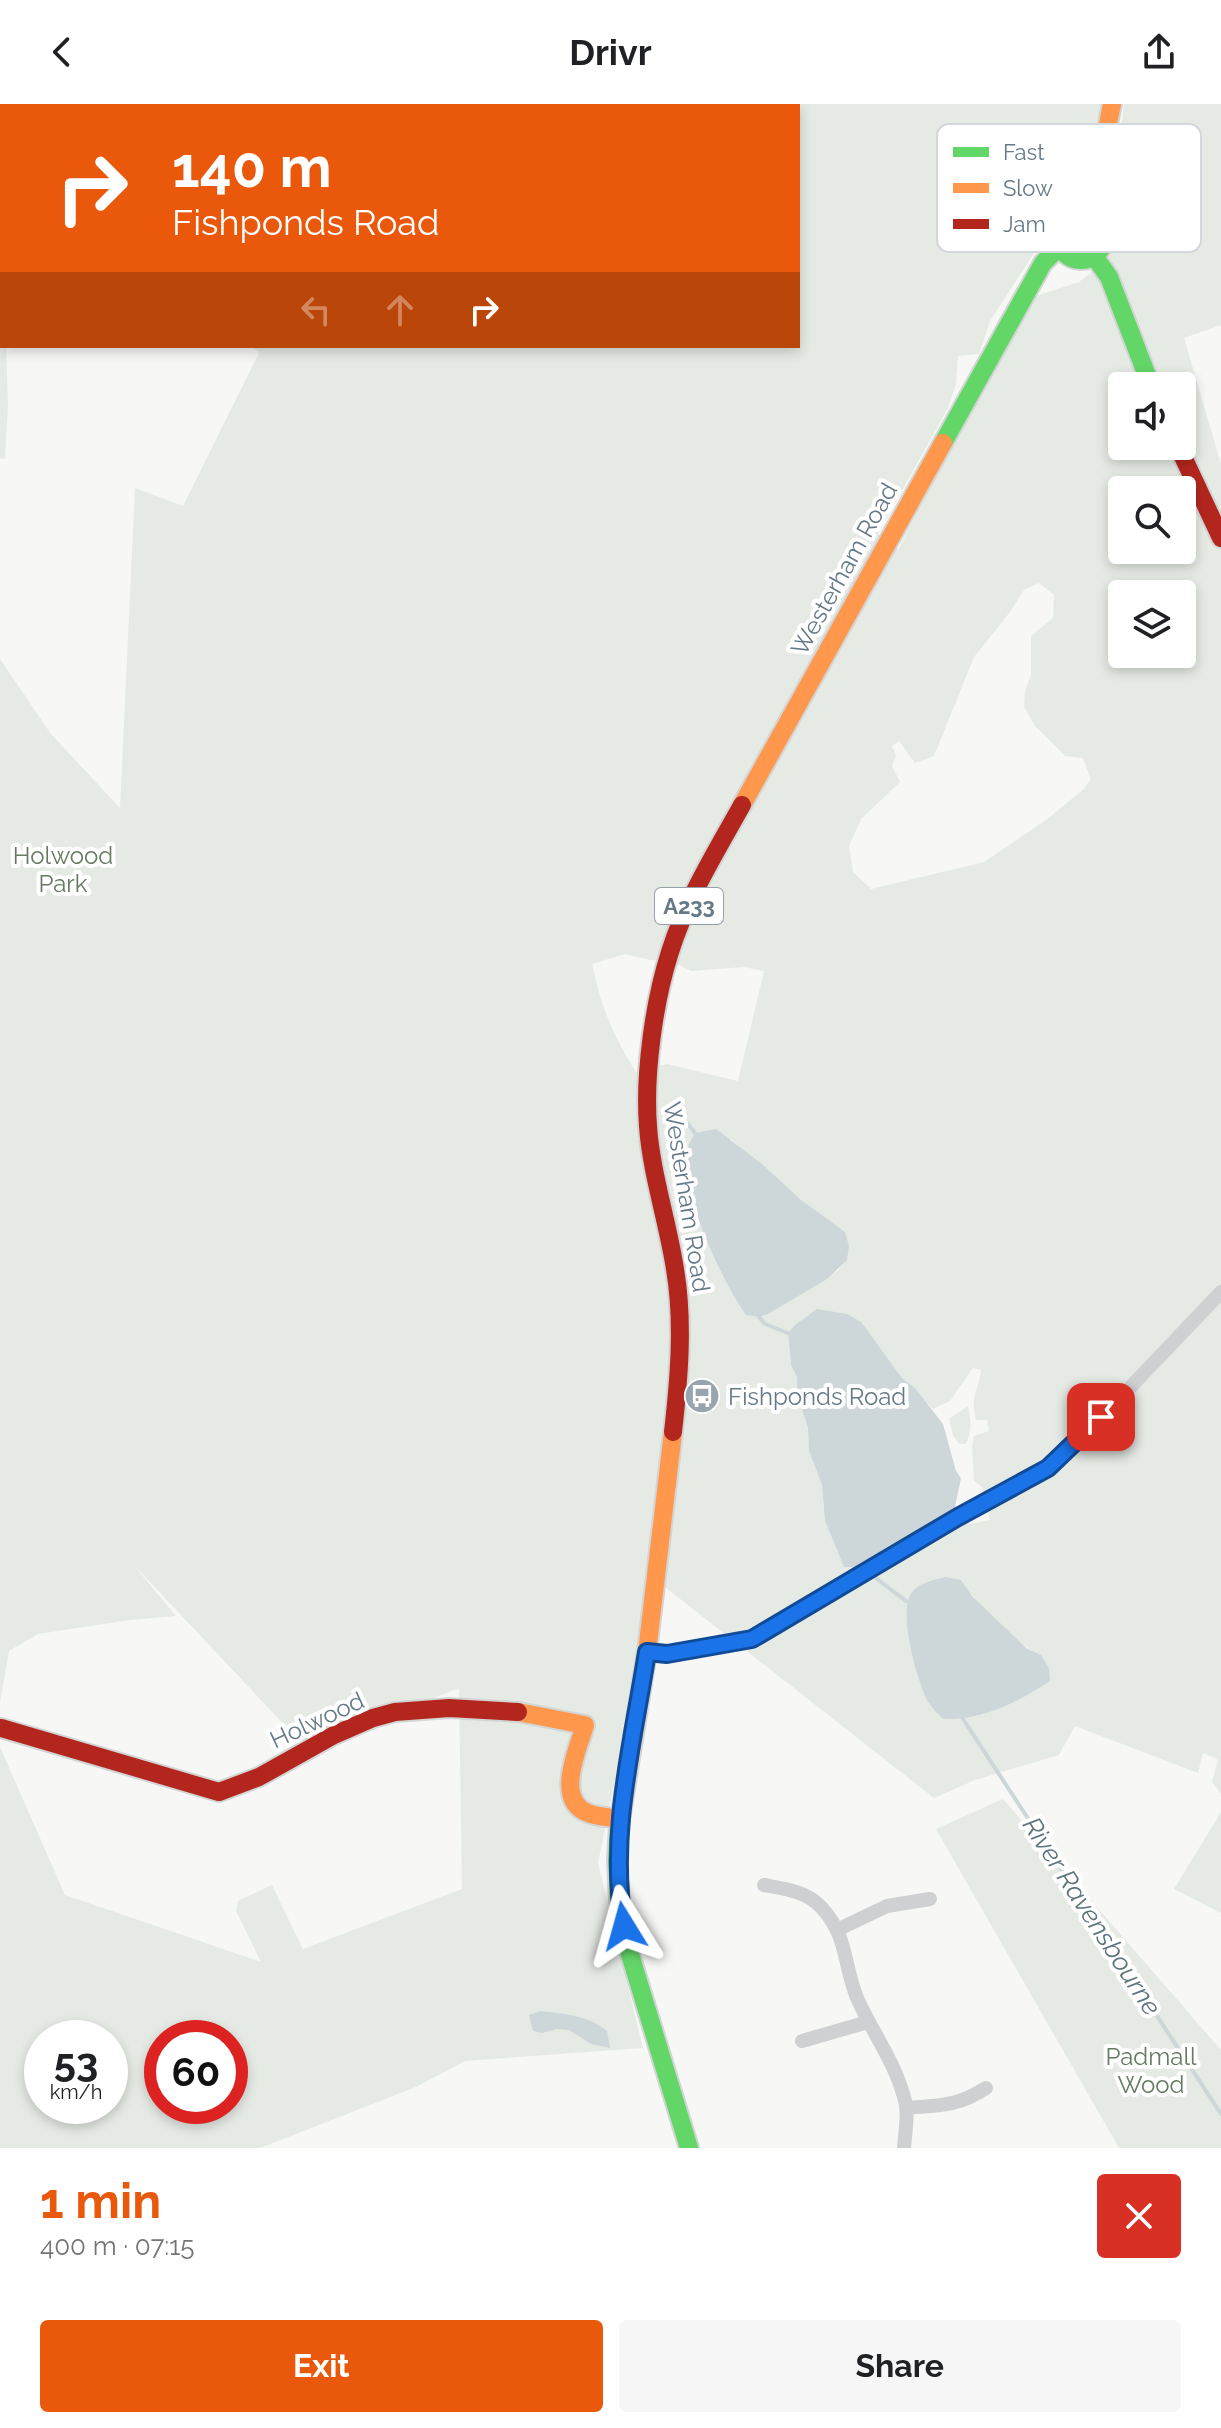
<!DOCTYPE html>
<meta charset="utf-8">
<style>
:root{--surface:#fff;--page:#f6f6f6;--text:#202124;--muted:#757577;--accent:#ea580c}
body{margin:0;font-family:Raleway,sans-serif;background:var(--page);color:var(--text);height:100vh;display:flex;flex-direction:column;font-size:30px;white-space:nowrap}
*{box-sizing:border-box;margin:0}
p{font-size:26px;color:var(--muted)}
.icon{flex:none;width:44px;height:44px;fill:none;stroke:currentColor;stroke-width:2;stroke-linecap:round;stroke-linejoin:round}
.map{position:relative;height:2044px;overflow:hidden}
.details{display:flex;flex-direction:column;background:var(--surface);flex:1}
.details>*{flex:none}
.guide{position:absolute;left:0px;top:0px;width:800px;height:244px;box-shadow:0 4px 12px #0003;background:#ea580c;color:#fff;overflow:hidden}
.fabs{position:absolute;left:1108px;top:268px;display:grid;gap:16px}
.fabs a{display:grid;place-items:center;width:88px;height:88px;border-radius:8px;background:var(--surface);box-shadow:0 4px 12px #0003;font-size:40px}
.speed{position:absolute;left:24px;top:1916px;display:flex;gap:16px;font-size:40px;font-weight:700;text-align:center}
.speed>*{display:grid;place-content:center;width:104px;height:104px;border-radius:50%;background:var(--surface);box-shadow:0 4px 12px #0003;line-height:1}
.speed small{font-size:20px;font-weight:400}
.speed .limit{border:12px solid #d22;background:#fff;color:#111}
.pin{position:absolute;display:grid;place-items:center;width:68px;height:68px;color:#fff;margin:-34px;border-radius:16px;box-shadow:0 4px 12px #0006}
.me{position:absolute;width:88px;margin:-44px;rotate:352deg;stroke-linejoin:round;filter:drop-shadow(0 0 6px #0008)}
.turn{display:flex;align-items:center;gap:28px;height:168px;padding:0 40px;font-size:36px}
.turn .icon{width:104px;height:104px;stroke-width:2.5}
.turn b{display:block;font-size:56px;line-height:68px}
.lanes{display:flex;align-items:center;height:76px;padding:0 40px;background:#0003;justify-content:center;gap:40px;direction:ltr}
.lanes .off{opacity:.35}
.round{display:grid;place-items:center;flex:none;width:84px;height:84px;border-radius:8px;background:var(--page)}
.summary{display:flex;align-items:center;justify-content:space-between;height:136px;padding:0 40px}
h1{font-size:48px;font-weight:700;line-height:60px;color:var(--accent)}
.action{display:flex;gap:16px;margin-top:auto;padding:16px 40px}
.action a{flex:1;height:92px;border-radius:8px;background:var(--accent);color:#fff;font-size:32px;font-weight:700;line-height:92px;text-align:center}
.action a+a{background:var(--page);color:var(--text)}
header{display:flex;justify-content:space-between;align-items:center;height:104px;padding:0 40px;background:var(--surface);font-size:36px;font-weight:700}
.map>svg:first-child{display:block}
.green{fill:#e6eae4;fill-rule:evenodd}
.water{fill:#cdd6d8}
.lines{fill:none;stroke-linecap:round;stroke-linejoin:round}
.stream{stroke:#cdd6d8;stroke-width:4}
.fast-casing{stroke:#d3d5d5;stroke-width:22}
.slow-casing{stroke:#d3d5d5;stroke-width:22}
.jam-casing{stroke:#d3d5d5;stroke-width:22}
.street{stroke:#ced0d1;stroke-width:14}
.fast{stroke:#63d668;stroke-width:18}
.slow{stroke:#ff974d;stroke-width:18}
.jam{stroke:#b3261e;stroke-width:18}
.route-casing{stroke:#114b97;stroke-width:20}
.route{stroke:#1a73e8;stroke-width:14}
.labels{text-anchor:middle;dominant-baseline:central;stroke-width:8;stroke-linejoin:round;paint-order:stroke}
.shield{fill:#fff;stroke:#94a1ab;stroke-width:2}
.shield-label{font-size:22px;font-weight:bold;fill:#667987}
.street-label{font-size:24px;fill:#667987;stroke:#fff}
.park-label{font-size:24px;fill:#667961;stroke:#fff}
.poi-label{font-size:24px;fill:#667987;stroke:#fff;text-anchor:start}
.water-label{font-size:26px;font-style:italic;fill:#5d747c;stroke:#fff}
.key{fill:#fff;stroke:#d1d7db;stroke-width:2}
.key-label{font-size:22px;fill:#667987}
</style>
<header><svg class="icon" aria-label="back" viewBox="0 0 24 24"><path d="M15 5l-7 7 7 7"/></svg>Drivr<svg class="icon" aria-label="share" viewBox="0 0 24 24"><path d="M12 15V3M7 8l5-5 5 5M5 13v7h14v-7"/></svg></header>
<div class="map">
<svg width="1221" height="2044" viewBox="0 0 1221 2044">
<rect width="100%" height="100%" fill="#f7f7f6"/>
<!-- green -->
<path class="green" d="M0 0H286L2 2V242H6L8 301 5 355 0 354Z
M508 0H1102L1091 49 1064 103 990 217 979 250 958 252 956 280 948 304 878 430 898 446 950 342 983 290 1036 192 1079 178 1106 157 1124 0H1221V221L1184 234 1221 360V1690L1212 1678 1218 1655 1203 1649 1198 1669 1075 1622 1059 1651 975 1676 934 1694 656 1476 598 1759 643 1944 465 1957 416 1983 260 2044H0V1643L65 1791 261 1858 236 1807 238 1797 272 1781 303 1845 462 1785 459 1584 306 1644 132 1459 176 1512 130 1516 38 1530 9 1547 0 1598V555L51 630 120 704 135 384 183 402 259 249 252 242H798V2H507ZM1122 282H1182V342H1122ZM1122 386H1182V446H1122ZM1039 479 1054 491 1053 514 1031 532V571L1025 587 1024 603 1035 622 1065 652 1083 654 1091 675 1084 685 1046 716 984 758 871 785 853 768 849 742 861 715 900 678 892 662 896 652 892 642 899 637 915 659 934 652 974 553 1010 508 1024 486ZM1122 490H1182V550H1122ZM625 850 650 856 674 858 691 867 744 863 764 867 738 977 667 960 636 968C613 932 601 902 592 860ZM731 1035 800 1095 845 1128 839 1166 768 1210 746 1211C714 1165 688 1099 687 1043ZM788 1229 871 1234 902 1274 933 1305 950 1297 973 1264 981 1266C978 1290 970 1289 976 1316H987L989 1327 974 1332 972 1342 974 1377 982 1383 990 1416 970 1420 968 1416 867 1475 860 1463H844L825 1417 822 1381 809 1347 808 1324 797 1290V1273L791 1261ZM961 1476C981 1504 1010 1538 1041 1551L982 1612ZM42 1934H110V2002H42ZM162 1934H230V2002H162Z
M968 1302C971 1316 972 1326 966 1340H959L953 1331 949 1315Z
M1003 1695 1221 1946V2044H1119L936 1725Z
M1221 1708V1809L1174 1785Z"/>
<!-- water -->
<path class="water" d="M716 1025 762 1060 800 1095 845 1128 849 1142 847 1156 827 1175 768 1210 759 1213 746 1211C720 1174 682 1092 687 1046 688 1040 692 1035 695 1029Z
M817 1205 847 1210 861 1218 902 1274 915 1284 943 1320 956 1367 961 1374 954 1407 860 1463H844L825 1417 822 1381 809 1347 808 1324 797 1290V1273L791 1261 788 1229 795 1221Z
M945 1473 961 1476 973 1493 1026 1544 1041 1551 1049 1564 1050 1577C1016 1599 984 1616 943 1615 937 1609 931 1603 927 1596 917 1575 897 1507 912 1488 919 1479 934 1476 945 1473Z
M540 1907C565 1910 588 1911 607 1927L610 1944 591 1940 569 1926 556 1925 542 1929 533 1927 529 1911Z"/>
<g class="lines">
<!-- stream -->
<path class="stream" d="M688 1020 695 1029
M759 1213 765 1220 788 1229
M869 1469 906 1497
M963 1615 1221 2010"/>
<defs>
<path id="fast" d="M1058 133a23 23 0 1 1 46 0a23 23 0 1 1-46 0Z
M1094 152 1109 173 1151 282
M943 339 1043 159 1059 143
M619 1722 617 1756 619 1797 629 1847 689 2044"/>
<path id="slow" d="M1083 110 1095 83 1112 0
M742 701 943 339
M518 1608 585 1621C578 1645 554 1696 588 1709 597 1713 610 1713 620 1715
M619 1722 647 1548 673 1328"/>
<path id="jam" d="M1178 342 1221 434
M673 1328C679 1275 684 1218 675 1165 668 1119 651 1068 648 1022 644 970 654 898 670 848 686 796 716 748 742 701
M1 1624 219 1688 259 1673 334 1631 373 1614 395 1608 449 1604 518 1608"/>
</defs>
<!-- fast casing -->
<use href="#fast" class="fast-casing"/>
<!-- slow casing -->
<use href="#slow" class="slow-casing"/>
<!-- jam casing -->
<use href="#jam" class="jam-casing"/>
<!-- street -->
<path class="street" d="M647 1548 667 1550 752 1535 958 1413 1048 1364 1121 1293 1221 1188
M764 1781C785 1785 806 1787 821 1803 848 1832 843 1859 857 1894 873 1930 897 1960 906 2001 908 2014 905 2030 904 2044
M839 1825 887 1802 930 1795
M802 1937 868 1918
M906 2004C941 2001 956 2003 986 1984"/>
<!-- fast -->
<use href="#fast" class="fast"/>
<!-- slow -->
<use href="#slow" class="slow"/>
<!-- jam -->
<use href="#jam" class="jam"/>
</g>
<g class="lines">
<defs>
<path id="route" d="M624 1822C608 1731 633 1638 647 1548L667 1550 752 1535 958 1413 1048 1364 1101 1313"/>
</defs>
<!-- route casing -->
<use href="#route" class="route-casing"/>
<!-- route -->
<use href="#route" class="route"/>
</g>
<!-- icons -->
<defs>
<symbol id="bus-disc" viewBox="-11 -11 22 22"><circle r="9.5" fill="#99a5ae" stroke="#fff"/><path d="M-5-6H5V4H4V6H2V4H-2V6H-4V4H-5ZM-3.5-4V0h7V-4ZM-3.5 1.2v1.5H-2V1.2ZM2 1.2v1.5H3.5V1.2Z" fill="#fff"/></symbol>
</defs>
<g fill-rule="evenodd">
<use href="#bus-disc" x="682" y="1272" width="40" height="40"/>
</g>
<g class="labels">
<!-- shield labels -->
<rect class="shield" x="655" y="784" width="68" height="36" rx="6"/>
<g class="shield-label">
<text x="689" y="802">A233</text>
</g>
<!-- street labels -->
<g class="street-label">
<text transform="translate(844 465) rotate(-61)">Westerham Road</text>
<text transform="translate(687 1093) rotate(81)">Westerham Road</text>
<text transform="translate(317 1616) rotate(-25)">Holwood</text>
</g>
<!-- park labels -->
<g class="park-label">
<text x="63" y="751">Holwood<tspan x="63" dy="28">Park</tspan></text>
<text x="1151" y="1952">Padmall<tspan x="1151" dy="28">Wood</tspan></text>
</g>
<!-- poi labels -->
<g class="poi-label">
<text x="728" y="1292">Fishponds Road</text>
</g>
<!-- water labels -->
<g class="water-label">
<text transform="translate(1092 1812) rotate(57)">River Ravensbourne</text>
</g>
</g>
<!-- legend -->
<rect x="937" y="20" width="264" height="128" rx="12" class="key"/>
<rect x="953" y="43" width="36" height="10" fill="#63d668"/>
<rect x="953" y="79" width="36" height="10" fill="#ff974d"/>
<rect x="953" y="115" width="36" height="10" fill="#b3261e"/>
<g class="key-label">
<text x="1003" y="56">Fast</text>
<text x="1003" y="92">Slow</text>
<text x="1003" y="128">Jam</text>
</g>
</svg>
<div class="fabs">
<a><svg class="icon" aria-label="sound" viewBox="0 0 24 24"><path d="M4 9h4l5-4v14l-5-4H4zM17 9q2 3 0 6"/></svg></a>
<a><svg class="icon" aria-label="search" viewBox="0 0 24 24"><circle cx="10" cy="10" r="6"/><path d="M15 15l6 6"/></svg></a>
<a><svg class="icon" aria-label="layers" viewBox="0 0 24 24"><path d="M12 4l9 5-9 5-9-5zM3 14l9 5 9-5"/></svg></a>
</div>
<div class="speed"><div>53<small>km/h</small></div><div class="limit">60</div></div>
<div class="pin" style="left:1101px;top:1313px;background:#d93025"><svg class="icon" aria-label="arrive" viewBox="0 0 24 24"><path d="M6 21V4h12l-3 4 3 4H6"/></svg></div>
<svg class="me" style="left:624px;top:1822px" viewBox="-20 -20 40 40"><path d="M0-17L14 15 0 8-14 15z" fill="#1a73e8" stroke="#fff" stroke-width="4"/></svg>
<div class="guide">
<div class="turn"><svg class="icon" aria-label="right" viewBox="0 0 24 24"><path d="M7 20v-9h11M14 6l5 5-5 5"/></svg><div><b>140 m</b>Fishponds Road</div></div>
<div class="lanes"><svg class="icon off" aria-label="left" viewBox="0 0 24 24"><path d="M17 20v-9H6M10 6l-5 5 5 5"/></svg><svg class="icon off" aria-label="ahead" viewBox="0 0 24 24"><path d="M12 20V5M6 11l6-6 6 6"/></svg><svg class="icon" aria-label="right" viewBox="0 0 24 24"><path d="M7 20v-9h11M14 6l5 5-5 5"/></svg></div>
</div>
</div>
<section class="details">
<div class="summary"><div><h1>1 min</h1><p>400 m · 07:15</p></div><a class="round" style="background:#d93025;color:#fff"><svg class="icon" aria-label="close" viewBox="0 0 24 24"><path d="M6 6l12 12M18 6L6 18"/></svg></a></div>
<div class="action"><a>Exit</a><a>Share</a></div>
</section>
